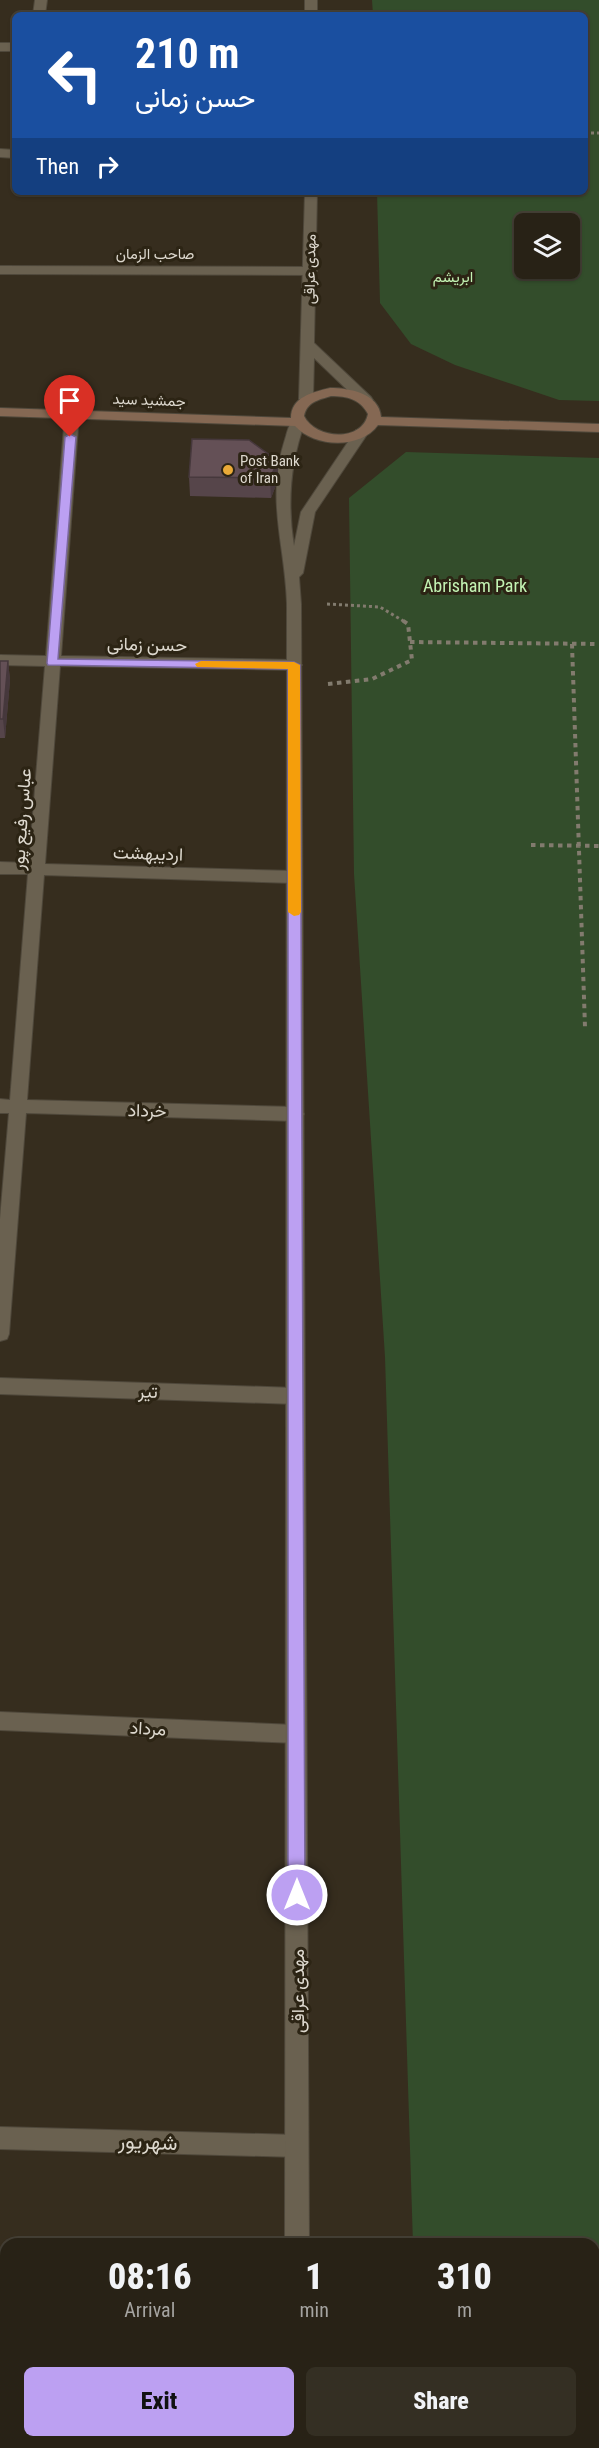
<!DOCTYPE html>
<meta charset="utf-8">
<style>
:root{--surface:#282216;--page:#342f23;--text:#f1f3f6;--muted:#a5a4a1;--line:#443f35;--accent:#bca0f2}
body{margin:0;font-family:"Roboto Condensed",Vazirmatn,sans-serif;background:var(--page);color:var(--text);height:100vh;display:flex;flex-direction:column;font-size:22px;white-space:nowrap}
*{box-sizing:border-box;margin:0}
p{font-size:20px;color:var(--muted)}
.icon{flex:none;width:33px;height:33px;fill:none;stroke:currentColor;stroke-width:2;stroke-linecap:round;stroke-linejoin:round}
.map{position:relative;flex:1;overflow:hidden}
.side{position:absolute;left:0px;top:2238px;width:600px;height:210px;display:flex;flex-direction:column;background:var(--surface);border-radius:18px 18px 0 0;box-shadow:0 2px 4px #0004,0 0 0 2px var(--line)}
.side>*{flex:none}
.hud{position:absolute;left:12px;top:12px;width:576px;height:183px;border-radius:9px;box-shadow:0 2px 4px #0004,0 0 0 2px var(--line);background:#1a4fa0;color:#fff;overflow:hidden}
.tools{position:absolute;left:514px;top:213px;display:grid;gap:12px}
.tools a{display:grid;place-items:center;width:66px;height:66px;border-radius:9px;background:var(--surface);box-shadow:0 2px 4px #0004,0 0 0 2px var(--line);font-size:30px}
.pin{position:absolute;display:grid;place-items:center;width:51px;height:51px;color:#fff;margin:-62px -26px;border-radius:50% 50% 50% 0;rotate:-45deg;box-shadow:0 0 6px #0007}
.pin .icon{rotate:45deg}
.me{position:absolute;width:66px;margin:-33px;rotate:0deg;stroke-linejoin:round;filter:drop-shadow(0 0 4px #0008)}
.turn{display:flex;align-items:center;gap:21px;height:126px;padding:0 24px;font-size:27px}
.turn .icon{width:78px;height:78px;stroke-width:2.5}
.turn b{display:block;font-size:42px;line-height:51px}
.then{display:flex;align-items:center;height:57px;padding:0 24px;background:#0003;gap:12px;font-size:22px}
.eta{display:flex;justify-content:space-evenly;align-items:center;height:102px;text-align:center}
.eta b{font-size:36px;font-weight:800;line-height:42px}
.primary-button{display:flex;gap:12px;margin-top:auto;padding:12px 24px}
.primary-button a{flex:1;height:69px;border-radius:9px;background:var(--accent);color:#111;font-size:24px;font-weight:800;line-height:69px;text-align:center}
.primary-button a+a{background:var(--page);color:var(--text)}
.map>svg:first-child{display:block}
.green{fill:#334d2b;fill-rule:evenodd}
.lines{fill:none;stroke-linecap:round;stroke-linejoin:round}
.minor-casing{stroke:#4f483b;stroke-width:2}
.tertiary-casing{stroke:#4f483b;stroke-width:2}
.secondary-casing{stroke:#4f483b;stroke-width:2}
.path-far1{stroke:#827b6e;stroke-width:3;stroke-dasharray:3 3;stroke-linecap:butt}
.path{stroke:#827b6e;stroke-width:4;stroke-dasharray:4.5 4.5;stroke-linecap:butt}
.minor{fill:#6a6150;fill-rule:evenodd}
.tertiary{fill:#6a6150;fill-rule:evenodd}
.secondary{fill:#856853;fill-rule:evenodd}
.wall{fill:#56454a}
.shaded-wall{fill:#46383c}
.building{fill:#645056;stroke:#46383c;stroke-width:1.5}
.route{fill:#bca0f2;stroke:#7a689d;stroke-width:1.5}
.slow{fill:#f59e0b}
.poi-dot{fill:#eaaa38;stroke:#2c2414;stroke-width:2}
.labels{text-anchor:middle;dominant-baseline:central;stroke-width:6;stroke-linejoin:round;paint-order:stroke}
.far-street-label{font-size:15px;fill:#ddd8ce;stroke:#2c2414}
.far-park-label{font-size:15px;fill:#c3f3b3;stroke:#2c2414}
.far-poi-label{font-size:15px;fill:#ddd8ce;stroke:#2c2414;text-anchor:start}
.park-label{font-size:18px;fill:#c3f3b3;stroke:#2c2414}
.street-label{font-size:18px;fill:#ddd8ce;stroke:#2c2414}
.near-street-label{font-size:21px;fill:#ddd8ce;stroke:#2c2414}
</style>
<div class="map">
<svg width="599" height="2448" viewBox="0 0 599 2448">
<rect width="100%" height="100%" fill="#362d1e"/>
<!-- green -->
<path class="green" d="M372 0H599V401L559 400 455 365 411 344 380 303 377 192H585V15H373ZM525 224H570V268H525Z
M406 452 599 458V2448H419V2442H594V2244H413L385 1357 354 874 349 498Z"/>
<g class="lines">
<defs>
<path id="minor" d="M35 0H47L45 15H33Z
M0 43H15V51H0Z
M0 149 15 150V158L0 157Z
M0 266 311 267 317 271 311 275 0 274Z
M72 410 79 414 61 656 294 660 302 665 294 670 60 666 45 864 294 871 300 873 302 877 300 881 294 883 44 875 27 1100 295 1107 301 1109 304 1114 301 1119 295 1121 26 1113 9 1334 7 1339 0 1341V1219L9 1113H0V1099L10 1100 28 874H0V862L29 863 45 666 0 665V655L46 656 65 414Z
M0 1378 295 1388 302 1391 304 1396 302 1401 295 1404 0 1394Z
M0 1712 296 1725 303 1727 306 1734 303 1741 296 1743 0 1730Z
M0 2127 297 2135 305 2138 308 2146 305 2154 297 2157 0 2149Z"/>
<path id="tertiary" d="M305 0H317V15H305Z
M305 192H317L314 343 371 397 373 400 371 403H361L314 358 313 399 306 403 299 399Z
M298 418 305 422C290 463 287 503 294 546L301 512 356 430 361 429 368 433 315 512 303 573 299 577 301 604 309 2244H285L287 604C285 542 265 499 286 436 288 429 290 420 298 418Z
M285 2442H309V2448H285Z"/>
<path id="secondary" d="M330 388C349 388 379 393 381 417L599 424V432L378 425C360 450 314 447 295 426L0 416V408L291 418C291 397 313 392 330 388ZM331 396C347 396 360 399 368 414 362 443 315 439 304 416 307 402 318 400 331 396Z"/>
</defs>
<!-- minor casing -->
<use href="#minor" class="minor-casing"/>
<!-- tertiary casing -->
<use href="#tertiary" class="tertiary-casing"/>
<!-- secondary casing -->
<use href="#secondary" class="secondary-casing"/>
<!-- path-far1 -->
<path class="path-far1" d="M585 133H599
M327 604 380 607 405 622"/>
<!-- path -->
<path class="path" d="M410 642 599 644
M572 644 585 1027
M328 684 372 679 412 660 408 624 402 620
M531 845 599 846"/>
<!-- minor -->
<use href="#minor" class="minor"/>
<!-- tertiary -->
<use href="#tertiary" class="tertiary"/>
<!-- secondary -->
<use href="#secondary" class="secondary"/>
</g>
<!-- wall -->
<path class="wall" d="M192 439 278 480 271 498 190 496 189 477Z
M0 661H8L10 680 5 738H0Z"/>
<!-- shaded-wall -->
<path class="shaded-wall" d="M278 461V480L271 498 270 478Z
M8 661 10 680 5 738 3 719Z"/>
<!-- building -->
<path class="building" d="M192 439 249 440 278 461 270 478 189 477Z
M0 661H8L3 719H0Z"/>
<!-- route -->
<path class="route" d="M70 434 76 437 58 659 294 662 300 665 305 1895 302 1900 297 1902 291 1900 288 1895V669L48 665 47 663 65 437Z"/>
<!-- slow -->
<path class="slow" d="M201 661 294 662 300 665 301 912 299 915 294 916 288 912V669L197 667 195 664Z"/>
<!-- markers -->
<circle class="poi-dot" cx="228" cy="470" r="6"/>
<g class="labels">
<!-- far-street labels -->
<g class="far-street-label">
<text x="155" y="254">صاحب الزمان</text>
<text transform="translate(310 269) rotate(-89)">مهدی عراقی</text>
<text transform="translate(149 400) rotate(2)">جمشید سید</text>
</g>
<!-- far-park labels -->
<g class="far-park-label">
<text x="453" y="277">ابریشم</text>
</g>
<!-- far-poi labels -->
<g class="far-poi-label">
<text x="240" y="461">Post Bank<tspan x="240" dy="17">of Iran</tspan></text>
</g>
<!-- park labels -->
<g class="park-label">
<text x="475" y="585">Abrisham Park</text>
</g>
<!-- street labels -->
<g class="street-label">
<text transform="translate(147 644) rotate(1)">حسن زمانی</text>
<text transform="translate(21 819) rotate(-86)">عباس رفیع پور</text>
<text transform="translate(148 853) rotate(2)">اردیبهشت</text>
<text transform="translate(147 1110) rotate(1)">خرداد</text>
<text transform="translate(148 1391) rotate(2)">تیر</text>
<text transform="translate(148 1728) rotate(3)">مرداد</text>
<text transform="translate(297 1991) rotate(-90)">مهدی عراقی</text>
</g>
<!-- near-street labels -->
<g class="near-street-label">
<text transform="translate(148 2142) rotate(2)">شهریور</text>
</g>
</g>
</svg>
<div class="tools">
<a><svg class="icon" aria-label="layers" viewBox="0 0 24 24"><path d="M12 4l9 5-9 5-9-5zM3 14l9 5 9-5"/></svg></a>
</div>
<div class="pin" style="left:70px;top:437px;background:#d93025"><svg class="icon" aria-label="arrive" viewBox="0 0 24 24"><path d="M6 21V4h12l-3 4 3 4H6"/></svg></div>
<svg class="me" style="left:297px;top:1895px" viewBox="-20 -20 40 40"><circle r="17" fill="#bca0f2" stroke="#fff" stroke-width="3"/><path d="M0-11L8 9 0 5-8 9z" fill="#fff"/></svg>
<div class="hud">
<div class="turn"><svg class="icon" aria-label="left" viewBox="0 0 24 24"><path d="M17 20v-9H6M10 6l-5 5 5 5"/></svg><div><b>210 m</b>حسن زمانی</div></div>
<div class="then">Then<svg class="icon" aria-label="right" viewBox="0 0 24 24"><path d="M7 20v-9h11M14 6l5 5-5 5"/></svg></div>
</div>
<section class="side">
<div class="eta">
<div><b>08:16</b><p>Arrival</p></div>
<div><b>1</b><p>min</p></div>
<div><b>310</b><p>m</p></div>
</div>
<div class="primary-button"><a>Exit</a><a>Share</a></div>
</section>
</div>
